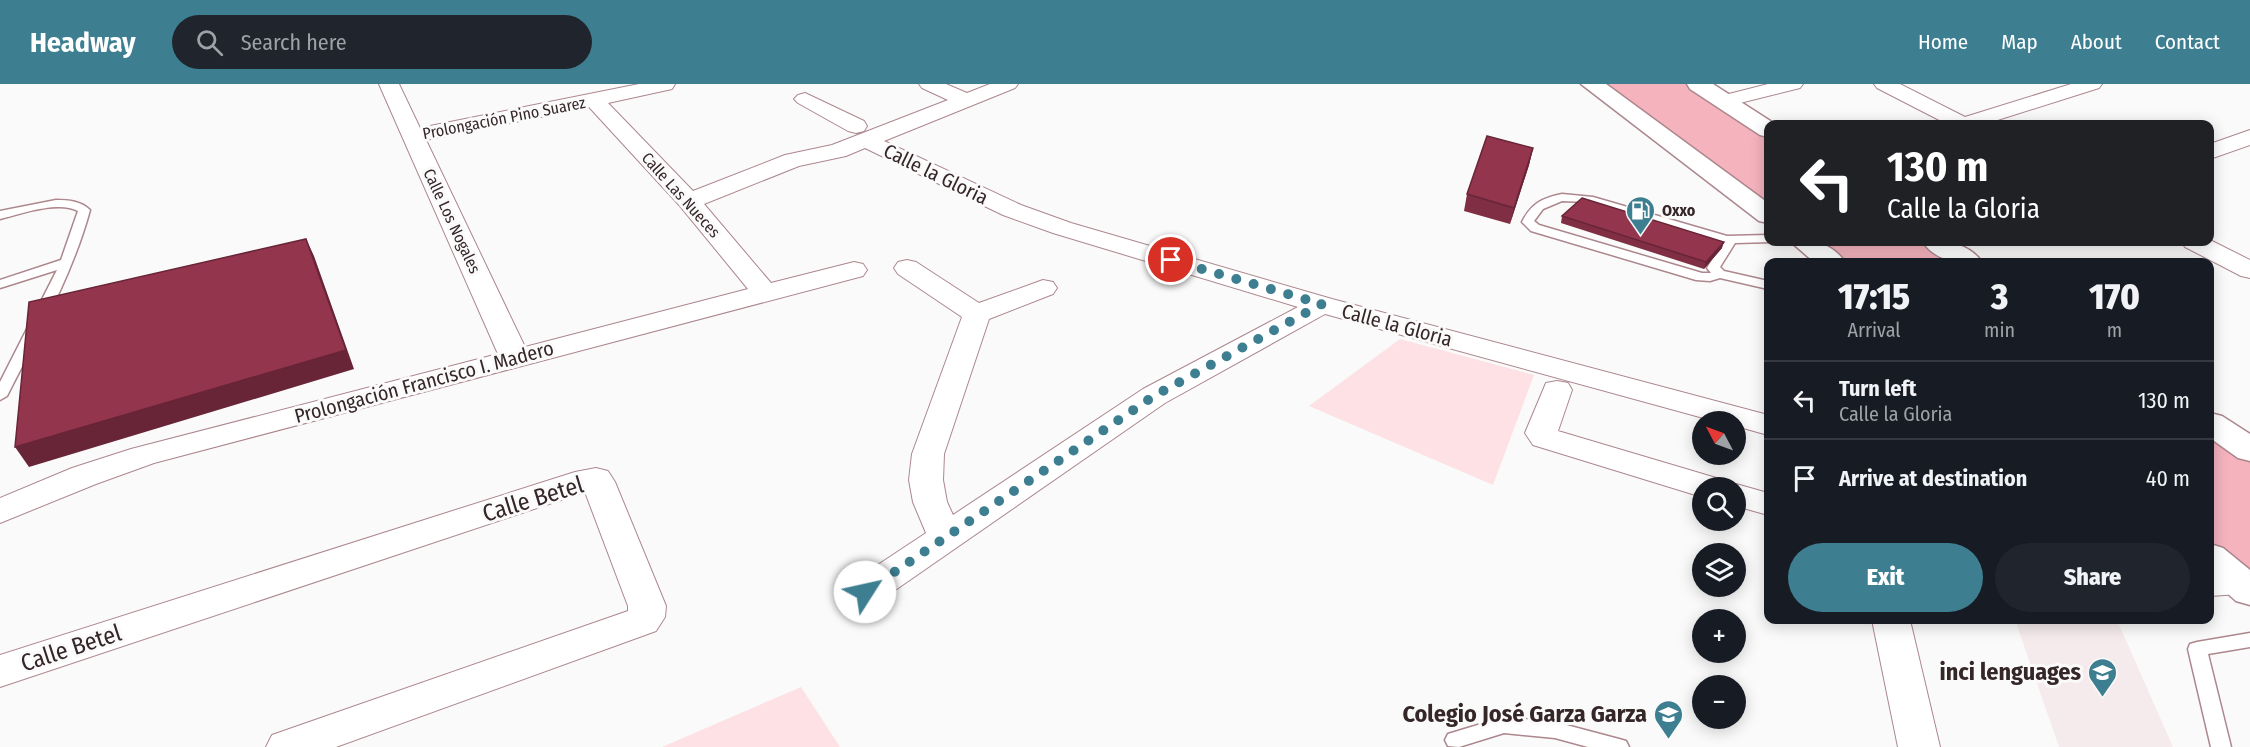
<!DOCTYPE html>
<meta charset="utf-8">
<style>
:root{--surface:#171b24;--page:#20242c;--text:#f1f3f6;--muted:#9ea1a6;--line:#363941;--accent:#3d7f91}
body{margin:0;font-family:"Fira Sans Condensed",sans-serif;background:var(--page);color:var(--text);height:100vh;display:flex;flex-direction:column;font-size:22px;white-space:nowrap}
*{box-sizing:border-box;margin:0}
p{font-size:20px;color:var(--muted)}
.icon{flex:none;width:33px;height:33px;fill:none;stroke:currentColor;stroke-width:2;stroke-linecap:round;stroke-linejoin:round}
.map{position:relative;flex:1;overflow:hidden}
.panel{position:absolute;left:1764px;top:174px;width:450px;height:366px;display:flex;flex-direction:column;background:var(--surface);border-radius:12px;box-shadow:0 3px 15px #0003}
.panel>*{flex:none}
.hud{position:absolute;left:1764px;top:36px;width:450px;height:126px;border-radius:12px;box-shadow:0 3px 15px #0003;background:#202124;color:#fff;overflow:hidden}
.needle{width:39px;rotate:311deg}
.buttons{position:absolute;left:1692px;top:327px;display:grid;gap:12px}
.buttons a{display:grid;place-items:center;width:54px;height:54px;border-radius:50%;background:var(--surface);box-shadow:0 3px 15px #0003;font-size:30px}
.pin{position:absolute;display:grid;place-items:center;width:51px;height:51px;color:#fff;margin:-26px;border:3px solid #fff;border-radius:50%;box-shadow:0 2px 6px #0007}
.me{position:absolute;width:66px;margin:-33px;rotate:55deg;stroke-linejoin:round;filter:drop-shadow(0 0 4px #0008)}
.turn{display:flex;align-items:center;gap:21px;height:126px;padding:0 24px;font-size:27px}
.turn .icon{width:78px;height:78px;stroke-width:2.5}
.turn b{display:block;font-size:42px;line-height:51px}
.eta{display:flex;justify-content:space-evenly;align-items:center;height:102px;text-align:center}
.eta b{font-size:36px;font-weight:800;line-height:42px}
.button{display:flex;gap:12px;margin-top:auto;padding:12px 24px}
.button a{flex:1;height:69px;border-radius:36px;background:var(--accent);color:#fff;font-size:24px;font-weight:800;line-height:69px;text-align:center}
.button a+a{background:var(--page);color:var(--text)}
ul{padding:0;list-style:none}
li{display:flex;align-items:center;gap:18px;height:78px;padding:0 24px;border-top:2px solid var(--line)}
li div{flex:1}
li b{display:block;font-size:22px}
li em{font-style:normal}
header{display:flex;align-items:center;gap:36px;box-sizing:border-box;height:84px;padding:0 30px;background:var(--accent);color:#fff}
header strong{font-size:28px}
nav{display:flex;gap:33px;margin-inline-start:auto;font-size:21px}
.search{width:420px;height:54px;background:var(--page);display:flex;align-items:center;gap:15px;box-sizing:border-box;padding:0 21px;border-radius:33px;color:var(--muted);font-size:22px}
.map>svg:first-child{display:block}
.built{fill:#f5ebec}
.green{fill:#fde1e5}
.water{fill:#f5b3be}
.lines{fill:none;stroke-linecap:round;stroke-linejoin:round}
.service-casing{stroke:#ac878d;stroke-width:3}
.minor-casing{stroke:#ac878d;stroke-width:2}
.secondary-casing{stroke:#ac878d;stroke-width:3}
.service{fill:#fff;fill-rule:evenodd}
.minor{fill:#fff;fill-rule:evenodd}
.secondary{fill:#fff;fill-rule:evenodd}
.wall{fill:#7f2e43}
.shaded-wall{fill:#682537}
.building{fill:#94354e;stroke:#682537;stroke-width:1.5}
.route{stroke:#3d7f91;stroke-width:10;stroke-dasharray:0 18}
.labels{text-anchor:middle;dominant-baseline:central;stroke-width:6;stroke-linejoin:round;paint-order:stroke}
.far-street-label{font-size:16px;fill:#352628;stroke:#fafafa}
.far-poi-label{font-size:16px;font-weight:bold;fill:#352628;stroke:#fafafa;text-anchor:start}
.street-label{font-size:20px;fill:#352628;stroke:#fafafa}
.near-street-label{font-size:24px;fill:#352628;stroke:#fafafa}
.near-poi-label{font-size:24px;font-weight:bold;fill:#352628;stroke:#fafafa;text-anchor:end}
</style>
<header>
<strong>Headway</strong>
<div class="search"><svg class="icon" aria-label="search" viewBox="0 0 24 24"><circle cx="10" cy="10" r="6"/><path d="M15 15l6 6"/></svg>Search here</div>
<nav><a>Home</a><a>Map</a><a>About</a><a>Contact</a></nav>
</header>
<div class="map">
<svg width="2250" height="663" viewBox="0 0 2250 663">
<rect width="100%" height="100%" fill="#fafafa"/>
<!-- built -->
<path class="built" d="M2015 536H2117L2173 663H2059Z"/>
<!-- green -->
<path class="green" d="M1400 255 1534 291 1493 401 1309 322Z
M801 603 840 663H662Z"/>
<!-- water -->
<path class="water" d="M1592 0H1698L1768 46V131Z
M1804 158H1936L1968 178H1831Z
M2210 339 2250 366V507L2210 474Z"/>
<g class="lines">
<defs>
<path id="service" d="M1562 110 1593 113 1727 152 1768 151V158H1772L1735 159 1720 183 1724 187 1768 197V205L1720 194 1710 197 1696 196 1531 147 1522 138C1531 120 1542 114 1562 110ZM1562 117 1588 118 1722 159 1707 184 1711 189H1702L1539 141 1534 137 1543 125Z
M56 116C69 116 81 117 90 126 72 192 38 251 7 312L0 316V298L57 186 0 204V196L61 176 78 127C59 116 20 130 0 135V127Z
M2250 549V563L2208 570 2231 663H2211L2188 565 2190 560 2197 558Z
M1504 633 1555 638 1619 655 1626 657 1629 663H1588L1555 654 1504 649 1459 663 1448 662 1445 656 1448 650Z"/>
<path id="minor" d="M379 0H399L420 44 639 0H675L672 5 608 19 693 107 785 71 832 61 948 16 922 4 919 0H946L967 9 990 0H1018L1015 4 884 57 1021 121 1071 139 1332 215 1768 331V351L1736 342V338H1718L1325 230 1165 319 878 518 865 522 852 518 846 508 852 498 926 449 913 418 909 396 912 370 962 233 898 190 894 184 898 178 907 176 916 178 979 219 1043 196 1053 198 1057 204 1053 210 989 235 944 370 943 396 947 418 953 431 1143 305 1298 223 1053 149 1003 131 865 64 846 72 799 82 704 120 771 199 854 178 863 180 867 186 863 192 154 379 96 400 0 439V414L72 384 131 365 498 270ZM589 23 680 122 748 205 525 263 426 56Z
M1768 0H1803L1800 4 1724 23 1717 21 1713 17 1717 13Z
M1874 0H1900L1965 33 2071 0H2102L2099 4 1985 40H1947L1877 4Z
M805 9 864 37 867 42 864 47 856 49 848 47 798 19 794 15 798 11Z
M2250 46V61L2210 75V60Z
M2210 156 2250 176V194L2241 192 2185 163 2181 158H2210Z
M1557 297 1568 299 1572 306 1558 347 1723 396 1727 402 1736 400 1768 409V431L1736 422V404H1702V413L1533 361 1525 349 1546 299Z
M596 384 608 387 615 398 666 522 665 533 656 547 336 663H266L272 651 628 527V522L585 408 0 603V571L575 388Z
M2239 484 2250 487V507L2239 510 2210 512V486Z
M1872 536H1910L1940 663H1898Z"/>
<path id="secondary" d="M1581 0H1606L1768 119V139L1759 137Z
M1687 0H1713L1775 40H1768V53L1760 51 1690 5Z
M1791 158C1813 156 1831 158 1845 178H1814Z
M1923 158C1944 156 1968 158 1982 178 1960 180 1936 178 1923 158Z
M2210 329 2222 332 2250 350V377L2238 374 2210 354Z
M2210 460 2223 464 2250 486V521L2236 517 2210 494Z"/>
</defs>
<!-- service casing -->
<use href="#service" class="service-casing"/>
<!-- minor casing -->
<use href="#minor" class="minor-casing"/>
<!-- secondary casing -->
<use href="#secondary" class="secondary-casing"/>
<!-- service -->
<use href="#service" class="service"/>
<!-- minor -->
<use href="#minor" class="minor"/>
<!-- secondary -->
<use href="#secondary" class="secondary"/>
</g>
<!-- wall -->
<path class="wall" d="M1533 64 1529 81 1510 140 1464 127 1467 110Z
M1562 132 1722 164 1704 185 1561 139Z"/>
<!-- shaded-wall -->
<path class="shaded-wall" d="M1533 64 1529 81 1510 140 1514 124Z
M306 155 314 172 354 285 29 383 15 363Z
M1724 158 1722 164 1704 185 1706 178Z"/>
<!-- building -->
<path class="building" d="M1487 52 1533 64 1514 124 1467 110Z
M1582 114 1724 158 1706 178 1562 132Z
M306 155 346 266 15 363 29 218Z"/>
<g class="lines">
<!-- route -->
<path class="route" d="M865 508 1154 312 1322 220 1171 176"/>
</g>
<!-- icons -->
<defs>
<symbol id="fuel-pin" viewBox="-11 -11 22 30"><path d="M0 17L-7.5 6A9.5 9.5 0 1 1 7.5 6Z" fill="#3d7f91" stroke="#fafafa"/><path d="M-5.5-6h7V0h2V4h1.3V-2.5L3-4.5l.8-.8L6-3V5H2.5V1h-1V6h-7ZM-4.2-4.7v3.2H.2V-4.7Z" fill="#fff"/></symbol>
<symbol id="school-pin" viewBox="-11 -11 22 30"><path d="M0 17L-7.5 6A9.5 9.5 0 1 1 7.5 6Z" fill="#3d7f91" stroke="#fafafa"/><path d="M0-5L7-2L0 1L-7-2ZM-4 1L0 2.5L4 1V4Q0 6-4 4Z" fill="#fff"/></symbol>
</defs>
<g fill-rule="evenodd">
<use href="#fuel-pin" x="1624" y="110" width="33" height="45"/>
<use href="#school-pin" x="2086" y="572" width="33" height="45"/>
<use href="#school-pin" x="1652" y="614" width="33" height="45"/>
</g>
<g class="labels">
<!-- far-street labels -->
<g class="far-street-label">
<text transform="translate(504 34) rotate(-11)">Prolongación Pino Suarez</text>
<text transform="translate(681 111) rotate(48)">Calle Las Nueces</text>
<text transform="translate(452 137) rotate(65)">Calle Los Nogales</text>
</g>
<!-- far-poi labels -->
<g class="far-poi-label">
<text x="1662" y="126">Oxxo</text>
</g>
<!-- street labels -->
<g class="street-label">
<text transform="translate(936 90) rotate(26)">Calle la Gloria</text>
<text transform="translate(1397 241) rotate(15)">Calle la Gloria</text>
<text transform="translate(424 298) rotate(-15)">Prolongación Francisco I. Madero</text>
</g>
<!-- near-street labels -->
<g class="near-street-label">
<text transform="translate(533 415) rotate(-17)">Calle Betel</text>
<text transform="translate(71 564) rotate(-18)">Calle Betel</text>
</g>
<!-- near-poi labels -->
<g class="near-poi-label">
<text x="2081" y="588">inci lenguages</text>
<text x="1647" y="630">Colegio José Garza Garza</text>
</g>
</g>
</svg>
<div class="buttons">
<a><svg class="needle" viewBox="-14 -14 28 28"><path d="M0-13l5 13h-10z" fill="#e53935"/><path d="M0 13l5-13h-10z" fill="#9ea1a6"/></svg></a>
<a><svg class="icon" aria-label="search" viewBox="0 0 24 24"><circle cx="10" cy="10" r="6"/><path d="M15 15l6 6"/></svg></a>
<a><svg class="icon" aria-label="layers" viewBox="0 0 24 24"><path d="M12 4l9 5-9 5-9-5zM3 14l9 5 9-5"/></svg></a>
<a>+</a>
<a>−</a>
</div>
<div class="pin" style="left:1171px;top:176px;background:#d93025"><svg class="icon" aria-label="arrive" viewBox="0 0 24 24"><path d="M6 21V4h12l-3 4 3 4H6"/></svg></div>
<svg class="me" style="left:865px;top:508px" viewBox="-20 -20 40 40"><circle r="19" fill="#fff"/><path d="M0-13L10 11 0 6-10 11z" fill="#3d7f91"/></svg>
<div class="hud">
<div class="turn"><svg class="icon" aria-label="left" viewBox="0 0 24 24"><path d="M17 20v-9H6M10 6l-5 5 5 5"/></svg><div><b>130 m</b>Calle la Gloria</div></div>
</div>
<section class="panel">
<div class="eta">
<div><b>17:15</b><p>Arrival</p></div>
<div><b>3</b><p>min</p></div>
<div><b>170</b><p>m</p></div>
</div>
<ul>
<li><svg class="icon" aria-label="left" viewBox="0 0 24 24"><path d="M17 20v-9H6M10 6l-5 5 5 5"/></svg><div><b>Turn left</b><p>Calle la Gloria</p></div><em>130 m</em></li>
<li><svg class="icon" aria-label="arrive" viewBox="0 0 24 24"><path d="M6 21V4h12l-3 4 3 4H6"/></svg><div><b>Arrive at destination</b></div><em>40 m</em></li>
</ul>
<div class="button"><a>Exit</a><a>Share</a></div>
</section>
</div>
